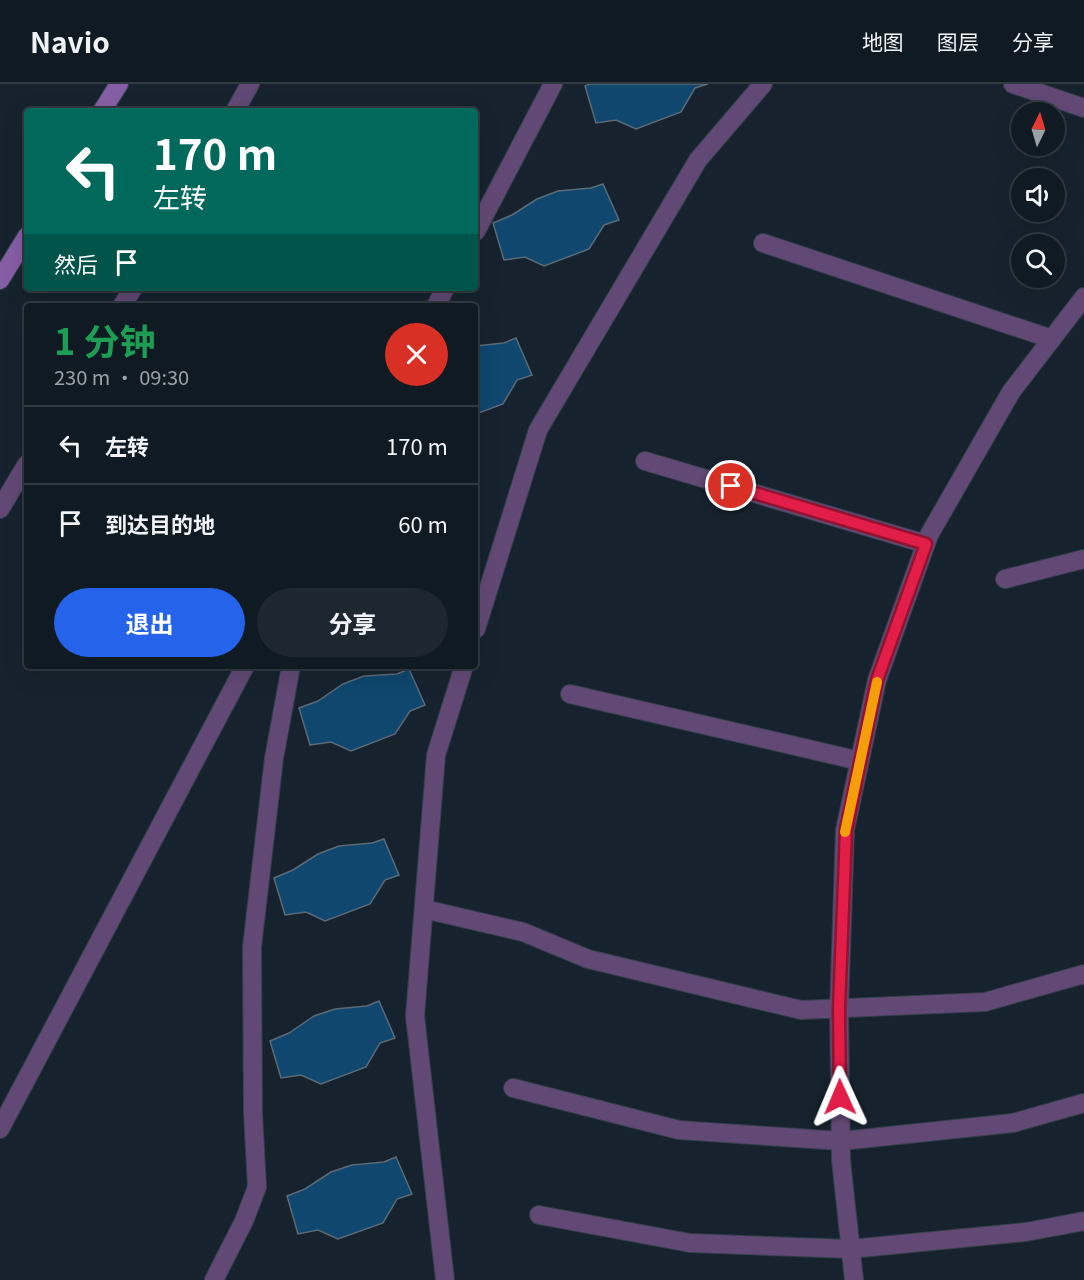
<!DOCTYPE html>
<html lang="zh">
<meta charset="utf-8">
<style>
:root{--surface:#101a22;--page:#1e272f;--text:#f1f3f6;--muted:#9ca1a5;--line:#303840;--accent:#2563eb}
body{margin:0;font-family:Georgia,"Noto Sans SC",serif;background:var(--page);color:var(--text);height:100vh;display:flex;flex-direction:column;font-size:22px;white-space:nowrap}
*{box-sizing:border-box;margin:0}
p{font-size:20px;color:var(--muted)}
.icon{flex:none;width:33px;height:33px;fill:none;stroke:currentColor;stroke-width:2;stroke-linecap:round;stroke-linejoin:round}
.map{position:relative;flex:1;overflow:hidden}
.panel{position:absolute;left:24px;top:219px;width:454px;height:366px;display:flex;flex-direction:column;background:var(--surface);border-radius:6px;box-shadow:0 6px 24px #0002,0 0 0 2px var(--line)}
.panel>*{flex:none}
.hud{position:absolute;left:24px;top:24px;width:454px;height:183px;border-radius:6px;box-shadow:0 6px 24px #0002,0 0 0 2px var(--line);background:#00695c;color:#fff;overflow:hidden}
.needle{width:39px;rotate:5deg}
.buttons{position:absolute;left:1011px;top:18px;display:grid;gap:12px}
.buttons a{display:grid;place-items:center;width:54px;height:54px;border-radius:50%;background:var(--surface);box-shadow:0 6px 24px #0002,0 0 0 2px var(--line);font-size:30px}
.pin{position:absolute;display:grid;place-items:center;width:51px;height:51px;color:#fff;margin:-26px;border:3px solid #fff;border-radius:50%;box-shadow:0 2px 6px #0007}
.me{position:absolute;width:66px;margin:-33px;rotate:359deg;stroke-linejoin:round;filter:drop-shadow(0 0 4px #0008)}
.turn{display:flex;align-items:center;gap:21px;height:126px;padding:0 30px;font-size:27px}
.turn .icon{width:78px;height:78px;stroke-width:2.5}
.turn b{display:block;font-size:42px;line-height:51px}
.then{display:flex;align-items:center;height:57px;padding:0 30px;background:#0003;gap:12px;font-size:22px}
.round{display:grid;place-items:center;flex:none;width:63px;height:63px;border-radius:32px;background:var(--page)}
.headline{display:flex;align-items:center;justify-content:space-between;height:102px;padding:0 30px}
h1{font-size:36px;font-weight:700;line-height:45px;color:#1e9e55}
.cta{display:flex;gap:12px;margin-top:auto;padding:12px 30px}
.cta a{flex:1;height:69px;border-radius:36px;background:var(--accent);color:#fff;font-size:24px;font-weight:700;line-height:69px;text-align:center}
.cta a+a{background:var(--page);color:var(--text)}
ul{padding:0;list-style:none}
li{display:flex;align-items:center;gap:18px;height:78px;padding:0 30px;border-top:2px solid var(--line)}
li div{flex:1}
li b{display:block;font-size:22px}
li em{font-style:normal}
header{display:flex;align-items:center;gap:36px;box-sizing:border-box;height:84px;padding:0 30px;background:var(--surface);border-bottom:2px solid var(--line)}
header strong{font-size:28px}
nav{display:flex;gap:33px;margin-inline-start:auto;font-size:21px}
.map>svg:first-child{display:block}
.building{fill:#0f476e;stroke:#5b6a77;stroke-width:1.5}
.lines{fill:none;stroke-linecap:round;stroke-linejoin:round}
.street-casing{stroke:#333f4a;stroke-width:20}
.secondary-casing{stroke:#333f4a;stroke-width:20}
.street{stroke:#624975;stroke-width:18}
.secondary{stroke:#865ea5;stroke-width:18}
.route-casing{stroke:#92132f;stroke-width:15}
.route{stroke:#e11d48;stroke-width:10}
.slow{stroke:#f59e0b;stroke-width:10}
</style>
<header>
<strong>Navio</strong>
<nav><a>地图</a><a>图层</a><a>分享</a></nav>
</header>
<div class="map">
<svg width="1084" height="1196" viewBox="0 0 1084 1196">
<rect width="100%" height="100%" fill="#16232e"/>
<!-- building -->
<path class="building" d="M590 0H708L695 4 681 28 636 45 616 36 596 39 585 2Z
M603 100 619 136 604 141 589 165 544 182 525 173 504 176 493 139 512 131 537 115 558 107 591 104Z
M516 254 532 291 517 296 503 320 476 330V262L504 259Z
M409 585 425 621 410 627 395 650 351 667 331 658 310 661 299 624 318 617 343 600 364 592 397 590Z
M384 755 399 791 385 796 370 820 325 837 306 828 285 831 274 794 293 786 318 770 339 762 372 759Z
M379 917 395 954 380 959 366 983 321 1000 301 991 281 994 270 957 289 949 314 932 335 925 367 922Z
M396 1073 412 1110 397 1115 383 1139 338 1155 318 1146 298 1150 287 1112 305 1105 331 1088 352 1081 384 1078Z"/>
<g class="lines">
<defs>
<path id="street" d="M1013 0 1084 24
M235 27 250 0
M476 147 553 0
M763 159 1052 255
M122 222 133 204
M436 222 445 204
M645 377 926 460
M0 425 27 380
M1005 495 1084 475
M476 545 538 346 698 76 763 0
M570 610 860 677
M424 825 523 848 588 875 801 926 985 918 1084 890
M513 1004 679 1046 841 1057 1013 1039 1084 1019
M0 1045 245 582
M539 1131 690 1159 850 1165 1026 1148 1084 1137
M214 1196 244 1137 257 1103 253 1029 252 863 274 674 291 582
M445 1196 415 932 436 671 464 582
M854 1196 841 1076 839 925 845 746 877 596 929 451 1011 308 1084 213"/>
<path id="secondary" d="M102 27 119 0
M0 196 27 152"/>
</defs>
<!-- street casing -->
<use href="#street" class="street-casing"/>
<!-- secondary casing -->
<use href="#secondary" class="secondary-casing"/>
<!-- street -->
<use href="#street" class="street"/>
<!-- secondary -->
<use href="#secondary" class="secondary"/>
</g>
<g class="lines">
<defs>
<path id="route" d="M731 402 926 460 877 596 846 746 839 925 840 1013"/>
</defs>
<!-- route casing -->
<use href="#route" class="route-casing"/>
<!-- route -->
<use href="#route" class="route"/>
<!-- slow -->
<path class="slow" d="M845 748 877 598"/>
</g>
</svg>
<div class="buttons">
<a><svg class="needle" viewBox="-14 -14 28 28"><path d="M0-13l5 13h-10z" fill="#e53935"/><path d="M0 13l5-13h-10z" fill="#9ca1a5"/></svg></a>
<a><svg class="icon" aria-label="sound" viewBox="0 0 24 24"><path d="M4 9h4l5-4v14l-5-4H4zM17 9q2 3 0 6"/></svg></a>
<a><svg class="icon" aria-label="search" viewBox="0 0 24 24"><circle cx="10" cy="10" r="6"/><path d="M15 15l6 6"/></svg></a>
</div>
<div class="pin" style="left:731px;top:402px;background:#d93025"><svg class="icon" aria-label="arrive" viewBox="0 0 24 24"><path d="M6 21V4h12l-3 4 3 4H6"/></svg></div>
<svg class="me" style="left:840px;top:1013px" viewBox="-20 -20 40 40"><path d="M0-17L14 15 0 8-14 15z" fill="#e11d48" stroke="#fff" stroke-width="4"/></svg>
<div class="hud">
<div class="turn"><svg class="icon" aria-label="left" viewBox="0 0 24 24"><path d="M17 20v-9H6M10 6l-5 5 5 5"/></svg><div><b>170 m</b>左转</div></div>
<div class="then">然后<svg class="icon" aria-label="arrive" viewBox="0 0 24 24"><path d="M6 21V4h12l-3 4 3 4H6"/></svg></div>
</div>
<section class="panel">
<div class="headline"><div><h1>1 分钟</h1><p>230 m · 09:30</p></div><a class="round" style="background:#d93025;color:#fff"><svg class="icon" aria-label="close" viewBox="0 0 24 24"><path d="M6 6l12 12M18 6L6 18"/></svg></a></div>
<ul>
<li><svg class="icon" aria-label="left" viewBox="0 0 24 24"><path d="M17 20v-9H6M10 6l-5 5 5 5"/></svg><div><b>左转</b></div><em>170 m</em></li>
<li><svg class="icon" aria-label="arrive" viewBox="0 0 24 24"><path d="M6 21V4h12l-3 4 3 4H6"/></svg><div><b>到达目的地</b></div><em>60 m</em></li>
</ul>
<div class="cta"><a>退出</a><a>分享</a></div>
</section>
</div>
